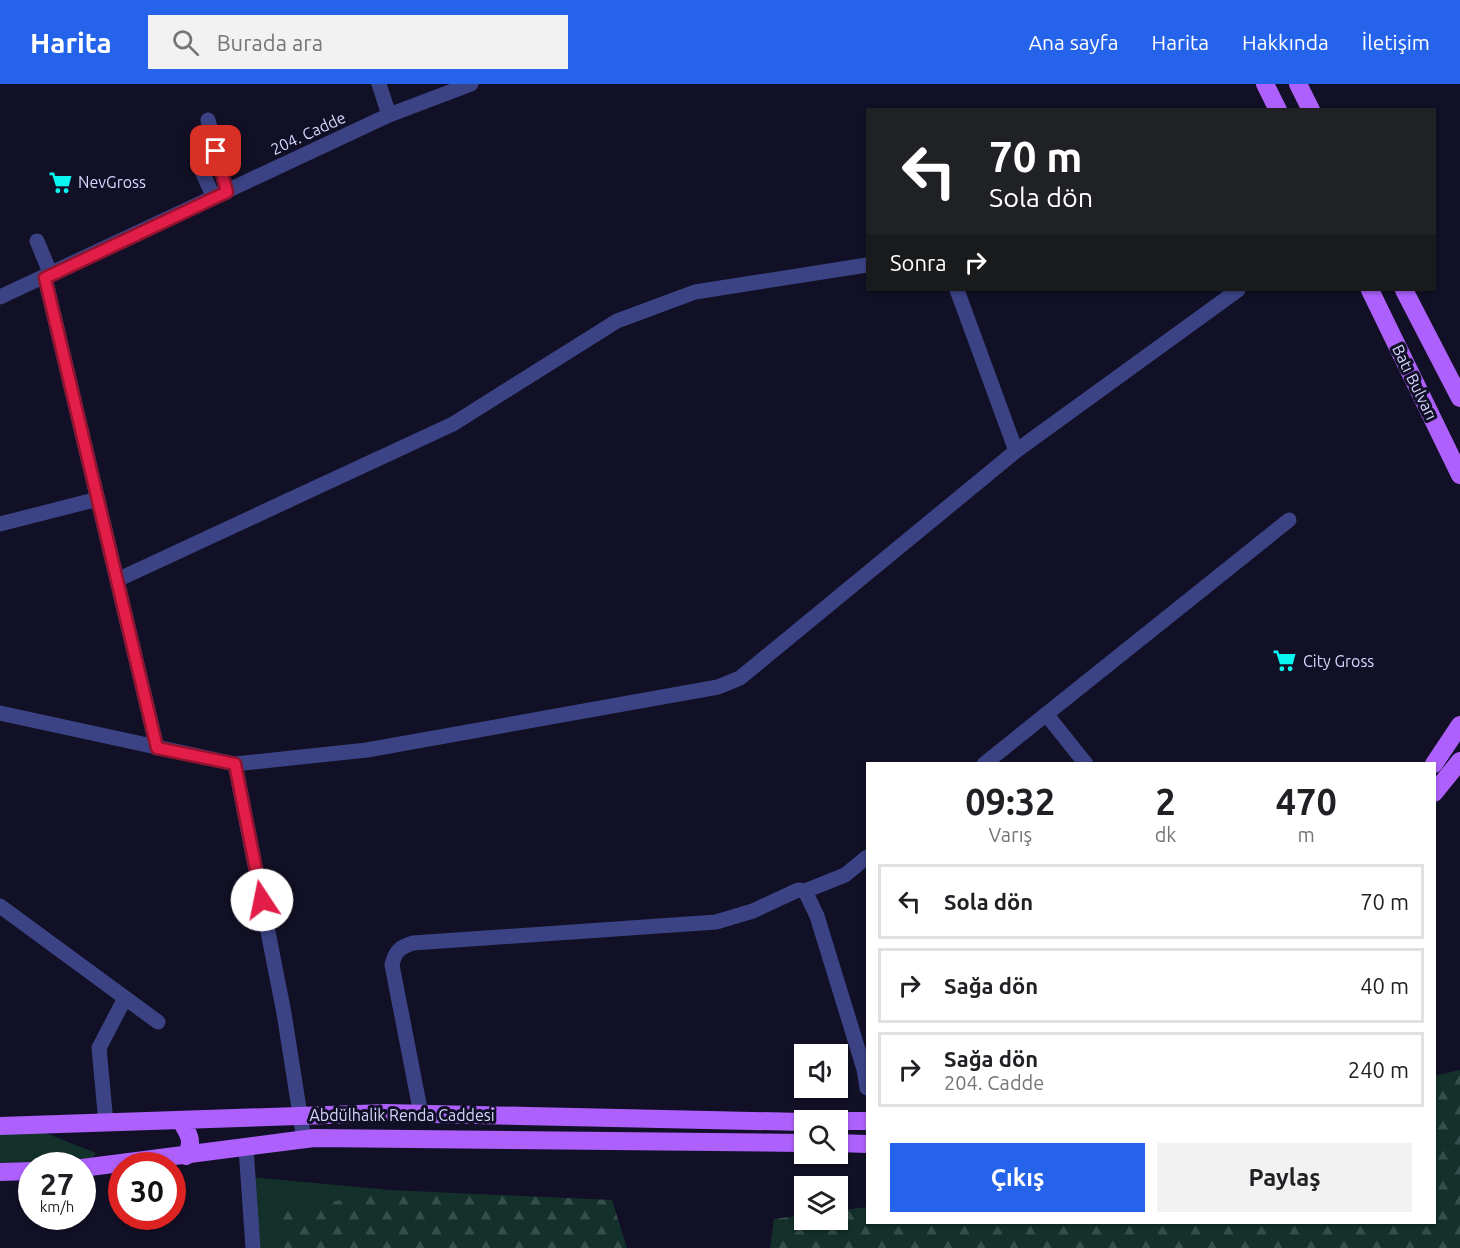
<!DOCTYPE html>
<html lang="tr">
<meta charset="utf-8">
<style>
:root{--surface:#fff;--page:#f2f2f2;--text:#202124;--muted:#757577;--line:#e0e0e0;--accent:#2563eb}
body{margin:0;font-family:Ubuntu,sans-serif;background:var(--page);color:var(--text);height:100vh;display:flex;flex-direction:column;font-size:22px;white-space:nowrap}
*{box-sizing:border-box;margin:0}
p{font-size:20px;color:var(--muted)}
.icon{flex:none;width:33px;height:33px;fill:none;stroke:currentColor;stroke-width:2;stroke-linecap:round;stroke-linejoin:round}
.map{position:relative;flex:1;overflow:hidden}
.details{position:absolute;left:866px;top:678px;width:570px;height:462px;display:flex;flex-direction:column;background:var(--surface);border-radius:0px;box-shadow:0 2px 4px #0004}
.details>*{flex:none}
.banner{position:absolute;left:866px;top:24px;width:570px;height:183px;border-radius:0px;box-shadow:0 2px 4px #0004;background:#202124;color:#fff;overflow:hidden}
.buttons{position:absolute;left:794px;top:960px;display:grid;gap:12px}
.buttons a{display:grid;place-items:center;width:54px;height:54px;border-radius:0px;background:var(--surface);box-shadow:0 2px 4px #0004;font-size:30px}
.speed{position:absolute;left:18px;top:1068px;display:flex;gap:12px;font-size:30px;font-weight:700;text-align:center}
.speed>*{display:grid;place-content:center;width:78px;height:78px;border-radius:50%;background:var(--surface);box-shadow:0 2px 4px #0004;line-height:1}
.speed small{font-size:15px;font-weight:400}
.speed .limit{border:9px solid #d22;background:#fff;color:#111}
.pin{position:absolute;display:grid;place-items:center;width:51px;height:51px;color:#fff;margin:-26px;border-radius:12px;box-shadow:0 3px 9px #0006}
.me{position:absolute;width:66px;margin:-33px;rotate:349deg;stroke-linejoin:round;filter:drop-shadow(0 0 4px #0008)}
.turn{display:flex;align-items:center;gap:21px;height:126px;padding:0 24px;font-size:27px}
.turn .icon{width:78px;height:78px;stroke-width:2.5}
.turn b{display:block;font-size:42px;line-height:51px}
.then{display:flex;align-items:center;height:57px;padding:0 24px;background:#0003;gap:12px;font-size:22px}
.eta{display:flex;justify-content:space-evenly;align-items:center;height:102px;text-align:center}
.eta b{font-size:36px;font-weight:700;line-height:42px}
.primary-button{display:flex;gap:12px;margin-top:auto;padding:12px 24px}
.primary-button a{flex:1;height:69px;border-radius:0px;background:var(--accent);color:#fff;font-size:24px;font-weight:700;line-height:69px;text-align:center}
.primary-button a+a{background:var(--page);color:var(--text)}
ul{padding:0;list-style:none}
li{display:flex;align-items:center;gap:18px;height:75px;margin:0 12px 9px;padding:0 12px;border:3px solid var(--line);border-radius:0px}
li div{flex:1}
li b{display:block;font-size:22px}
li em{font-style:normal}
header{display:flex;align-items:center;gap:36px;box-sizing:border-box;height:84px;padding:0 30px;background:var(--accent);color:#fff}
header strong{font-size:28px}
nav{display:flex;gap:33px;margin-inline-start:auto;font-size:21px}
.search{width:420px;height:54px;background:var(--page);display:flex;align-items:center;gap:15px;box-sizing:border-box;padding:0 21px;border-radius:0px;color:var(--muted);font-size:22px}
.map>svg:first-child{display:block}
.green{fill:#13302b}
.forest{fill:url(#forest-firs)}
.lines{fill:none;stroke-linecap:round;stroke-linejoin:round}
.minor{stroke:#3c4384;stroke-width:15}
.major{stroke:#ad60fb;stroke-width:18}
.route-casing{stroke:#92132f;stroke-width:15}
.route{stroke:#e11d48;stroke-width:10}
.labels{text-anchor:middle;dominant-baseline:central;stroke-width:6;stroke-linejoin:round;paint-order:stroke}
.street-label{font-size:16px;fill:#d6d7fe;stroke:#111026}
.poi-label{font-size:16px;fill:#d6d7fe;stroke:#111026;text-anchor:start}
</style>
<header>
<strong>Harita</strong>
<div class="search"><svg class="icon" aria-label="search" viewBox="0 0 24 24"><circle cx="10" cy="10" r="6"/><path d="M15 15l6 6"/></svg>Burada ara</div>
<nav><a>Ana sayfa</a><a>Harita</a><a>Hakkında</a><a>İletişim</a></nav>
</header>
<div class="map">
<svg width="1460" height="1164" viewBox="0 0 1460 1164">
<defs>
<pattern id="forest-firs" width="22" height="20" patternUnits="userSpaceOnUse" patternTransform="scale(1.5)"><rect width="22" height="20" fill="#13302b"/><path d="M5 1l3.5 6h-7zM16 11l3.5 6h-7z" fill="#354d4b"/></pattern>
</defs>
<rect width="100%" height="100%" fill="#111026"/>
<!-- green -->
<path class="green" d="M43 1048 96 1069 92 1076 0 1079V1050Z
M251 1093 390 1106 277 1129 284 1164H258Z"/>
<!-- forest -->
<path class="forest" d="M1460 986V1164H770L774 1135 804 1131V1136H837V1127L867 1123V1138H1434V992Z
M390 1106 612 1116 627 1164H284L277 1129Z"/>
<g class="lines">
<!-- minor -->
<path class="minor" d="M379 0 389 31
M208 36 227 108
M199 81 214 114
M37 157 51 191
M45 194 157 664
M957 206 1016 367
M0 213 389 31 471 0
M0 440 98 415
M117 496 453 340 617 237 695 208 867 181
M0 629 235 680 367 666 718 603 740 594 1016 367 1238 206
M1046 630 1086 680
M235 680 284 929 304 1056
M984 680 1289 436
M805 807 845 791 867 773
M0 822 158 938
M421 1030 392 881C395 867 400 863 413 859L716 838 753 827 798 806 805 807 817 832 864 985 867 1004
M106 1039 99 964 125 914
M246 1064 253 1164"/>
<!-- major -->
<path class="major" d="M1265 0 1278 26
M1298 0 1311 26
M1370 206 1460 391
M1404 206 1460 314
M1434 680 1460 641
M1434 709 1460 677
M181 1037C189 1050 194 1058 186 1072
M837 1037H867
M0 1042 386 1029 804 1038
M837 1059 867 1060
M82 1084 314 1054 804 1059
M0 1088 32 1087"/>
</g>
<g class="lines">
<defs>
<path id="route" d="M216 67 227 108 45 194 157 664 235 680 262 816"/>
</defs>
<!-- route casing -->
<use href="#route" class="route-casing"/>
<!-- route -->
<use href="#route" class="route"/>
</g>
<!-- icons -->
<defs>
<symbol id="supermarket-bare" viewBox="-9 -9 18 18"><path d="M-6-5.5h2.5l.6 2H6L4.5 2H-2.5L-4.4-4H-6ZM-1.5 3.2a1.3 1.3 0 1 0 .1 0ZM3 3.2a1.3 1.3 0 1 0 .1 0Z" fill="#08f8f1" stroke="#111026" stroke-width="2.5" paint-order="stroke"/></symbol>
</defs>
<g fill-rule="evenodd">
<use href="#supermarket-bare" x="44" y="82" width="33" height="33"/>
<use href="#supermarket-bare" x="1268" y="560" width="33" height="33"/>
</g>
<g class="labels">
<!-- street labels -->
<g class="street-label">
<text transform="translate(308 49) rotate(-25)">204. Cadde</text>
<text transform="translate(1415 298) rotate(64)">Batı Bulvarı</text>
<text x="402" y="1031">Abdülhalik Renda Caddesi</text>
</g>
<!-- poi labels -->
<g class="poi-label">
<text x="78" y="98">NevGross</text>
<text x="1303" y="577">City Gross</text>
</g>
</g>
</svg>
<div class="buttons">
<a><svg class="icon" aria-label="sound" viewBox="0 0 24 24"><path d="M4 9h4l5-4v14l-5-4H4zM17 9q2 3 0 6"/></svg></a>
<a><svg class="icon" aria-label="search" viewBox="0 0 24 24"><circle cx="10" cy="10" r="6"/><path d="M15 15l6 6"/></svg></a>
<a><svg class="icon" aria-label="layers" viewBox="0 0 24 24"><path d="M12 4l9 5-9 5-9-5zM3 14l9 5 9-5"/></svg></a>
</div>
<div class="speed"><div>27<small>km/h</small></div><div class="limit">30</div></div>
<div class="pin" style="left:216px;top:67px;background:#d93025"><svg class="icon" aria-label="arrive" viewBox="0 0 24 24"><path d="M6 21V4h12l-3 4 3 4H6"/></svg></div>
<svg class="me" style="left:262px;top:816px" viewBox="-20 -20 40 40"><circle r="19" fill="#fff"/><path d="M0-13L10 11 0 6-10 11z" fill="#e11d48"/></svg>
<div class="banner">
<div class="turn"><svg class="icon" aria-label="left" viewBox="0 0 24 24"><path d="M17 20v-9H6M10 6l-5 5 5 5"/></svg><div><b>70 m</b>Sola dön</div></div>
<div class="then">Sonra<svg class="icon" aria-label="right" viewBox="0 0 24 24"><path d="M7 20v-9h11M14 6l5 5-5 5"/></svg></div>
</div>
<section class="details">
<div class="eta">
<div><b>09:32</b><p>Varış</p></div>
<div><b>2</b><p>dk</p></div>
<div><b>470</b><p>m</p></div>
</div>
<ul>
<li><svg class="icon" aria-label="left" viewBox="0 0 24 24"><path d="M17 20v-9H6M10 6l-5 5 5 5"/></svg><div><b>Sola dön</b></div><em>70 m</em></li>
<li><svg class="icon" aria-label="right" viewBox="0 0 24 24"><path d="M7 20v-9h11M14 6l5 5-5 5"/></svg><div><b>Sağa dön</b></div><em>40 m</em></li>
<li><svg class="icon" aria-label="right" viewBox="0 0 24 24"><path d="M7 20v-9h11M14 6l5 5-5 5"/></svg><div><b>Sağa dön</b><p>204. Cadde</p></div><em>240 m</em></li>
</ul>
<div class="primary-button"><a>Çıkış</a><a>Paylaş</a></div>
</section>
</div>
